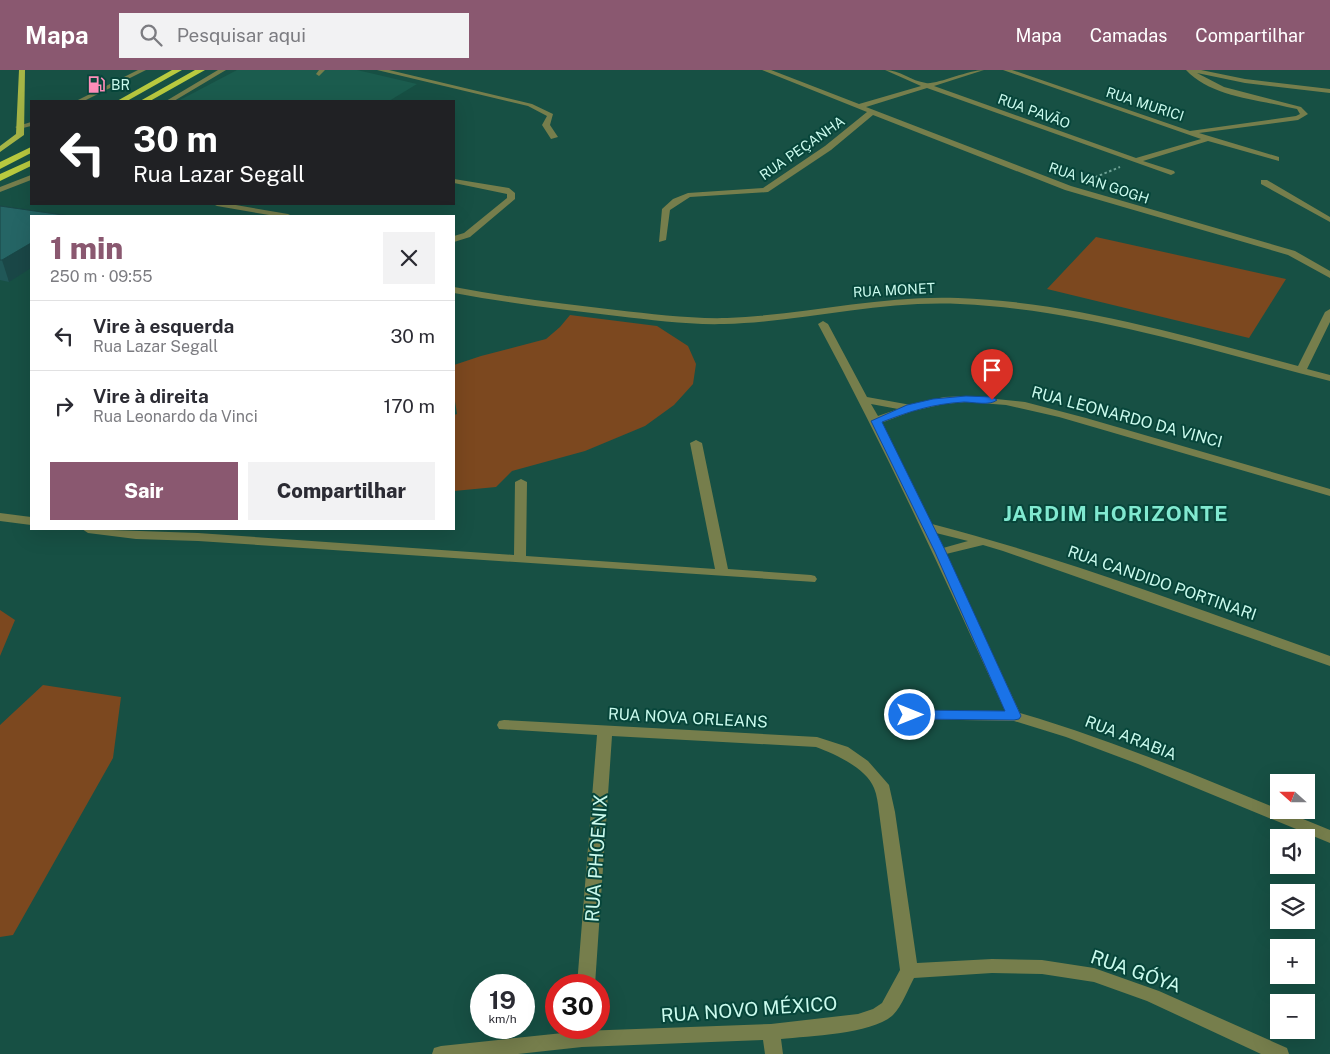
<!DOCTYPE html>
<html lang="pt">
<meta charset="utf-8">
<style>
:root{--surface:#fff;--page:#f2f2f3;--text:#2b2b33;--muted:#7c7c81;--line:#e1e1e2;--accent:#8a5870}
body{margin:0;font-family:"Public Sans",sans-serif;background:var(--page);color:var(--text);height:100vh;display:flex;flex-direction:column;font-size:19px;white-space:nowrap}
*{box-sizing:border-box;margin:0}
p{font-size:16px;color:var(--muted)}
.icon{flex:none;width:28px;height:28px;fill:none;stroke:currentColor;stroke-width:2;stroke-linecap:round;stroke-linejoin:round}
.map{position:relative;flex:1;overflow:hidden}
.drawer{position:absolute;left:30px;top:145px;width:425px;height:315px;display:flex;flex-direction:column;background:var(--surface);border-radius:0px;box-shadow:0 5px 20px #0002}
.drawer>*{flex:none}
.banner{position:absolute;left:30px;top:30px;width:425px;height:105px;border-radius:0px;box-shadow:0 5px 20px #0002;background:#202124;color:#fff;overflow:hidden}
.needle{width:32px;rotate:291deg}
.controls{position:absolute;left:1270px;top:704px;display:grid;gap:10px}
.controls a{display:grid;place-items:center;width:45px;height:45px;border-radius:0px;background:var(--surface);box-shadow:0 5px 20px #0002;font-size:25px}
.speed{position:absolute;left:470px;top:904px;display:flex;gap:10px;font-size:25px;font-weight:700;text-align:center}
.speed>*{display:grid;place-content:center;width:65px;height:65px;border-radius:50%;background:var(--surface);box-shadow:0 5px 20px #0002;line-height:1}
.speed small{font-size:12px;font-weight:400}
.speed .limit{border:8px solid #d22;background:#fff;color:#111}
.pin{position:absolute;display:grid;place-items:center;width:42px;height:42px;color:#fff;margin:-51px -21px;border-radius:50% 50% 50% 0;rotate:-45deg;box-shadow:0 0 5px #0007}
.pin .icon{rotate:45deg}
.me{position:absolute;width:55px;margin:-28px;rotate:90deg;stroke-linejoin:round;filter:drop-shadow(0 0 4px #0008)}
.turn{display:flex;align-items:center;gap:18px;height:105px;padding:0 20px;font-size:22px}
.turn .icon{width:65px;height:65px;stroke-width:2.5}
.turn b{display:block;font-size:35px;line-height:42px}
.round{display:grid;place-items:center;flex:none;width:52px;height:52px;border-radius:0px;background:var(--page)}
.summary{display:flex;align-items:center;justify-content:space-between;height:85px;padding:0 20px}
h1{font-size:30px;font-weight:800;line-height:38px;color:var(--accent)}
.cta{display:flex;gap:10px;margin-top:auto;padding:10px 20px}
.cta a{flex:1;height:58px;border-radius:0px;background:var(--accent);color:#fff;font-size:20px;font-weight:800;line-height:58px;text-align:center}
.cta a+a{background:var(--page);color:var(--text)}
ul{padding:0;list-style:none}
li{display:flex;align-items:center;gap:15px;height:70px;padding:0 20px;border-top:1px solid var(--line)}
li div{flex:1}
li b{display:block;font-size:19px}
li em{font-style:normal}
header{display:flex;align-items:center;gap:30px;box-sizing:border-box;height:70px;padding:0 25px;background:var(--accent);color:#fff}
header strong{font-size:24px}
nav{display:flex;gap:28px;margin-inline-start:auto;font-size:18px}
.search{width:350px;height:45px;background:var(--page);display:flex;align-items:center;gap:12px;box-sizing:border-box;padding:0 18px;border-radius:0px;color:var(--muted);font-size:19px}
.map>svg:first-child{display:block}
.built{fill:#1b5c4e}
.green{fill:#7c481f}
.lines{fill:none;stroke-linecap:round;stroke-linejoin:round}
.path{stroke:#6da295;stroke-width:2;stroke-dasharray:2.5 2.5;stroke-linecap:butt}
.minor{fill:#767e4c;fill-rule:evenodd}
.major{fill:#a6b546;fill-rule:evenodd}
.highway{fill:#b9ca3f;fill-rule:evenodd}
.wall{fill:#205757}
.shaded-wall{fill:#1a4747}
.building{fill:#256565;stroke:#1a4747}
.route{fill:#1a73e8;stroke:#114b97}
.labels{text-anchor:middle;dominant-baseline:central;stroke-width:4;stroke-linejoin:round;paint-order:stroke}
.far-poi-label{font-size:14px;fill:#cafaed;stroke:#07453a;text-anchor:start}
.far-street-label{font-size:14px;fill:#cafaed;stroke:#07453a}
.street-label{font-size:16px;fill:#cafaed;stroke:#07453a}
.near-street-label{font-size:19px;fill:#cafaed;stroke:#07453a}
.district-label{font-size:21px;font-weight:bold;letter-spacing:1px;fill:#81e9d0;stroke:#07453a}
</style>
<header>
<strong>Mapa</strong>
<div class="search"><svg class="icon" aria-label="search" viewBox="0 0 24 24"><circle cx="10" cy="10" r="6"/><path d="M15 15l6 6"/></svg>Pesquisar aqui</div>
<nav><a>Mapa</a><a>Camadas</a><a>Compartilhar</a></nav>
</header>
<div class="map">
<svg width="1330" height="984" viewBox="0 0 1330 984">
<rect width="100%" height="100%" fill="#175044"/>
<!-- built -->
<path class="built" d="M237 0H357L417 14 389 31H178Z"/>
<!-- green -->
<path class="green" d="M1096 167 1286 209 1249 268 1047 219Z
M570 245 657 256 688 276 696 294 693 314 674 335 645 356 585 381 512 401 496 417 454 421V345L457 344 454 325V295L481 286 546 269 560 257Z
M0 540 15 550 0 586Z
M43 615 121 627 113 688 13 865 0 867V655Z"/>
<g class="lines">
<!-- path -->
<path class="path" d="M1086 111 1120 97"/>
<!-- minor -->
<path class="minor" d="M138 0H146L84 31H76Z
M218 0H226L174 31H166Z
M319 0H325L319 6 316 4Z
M377 0H389L532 34 553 44 550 55 558 67 551 69 542 55 547 46 528 36Z
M762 0H771L859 34 921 16 885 0C900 0 911 11 926 13 936 15 968 0 984 0L934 16 1136 88 1201 69 1003 0H1012L1190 61 1296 46 1300 44 1297 39 1287 37C1254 29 1210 26 1186 0H1201L1245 9 1330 19V23L1245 13 1197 3 1224 17 1301 37 1308 44 1298 50 1199 63 1279 87V91L1208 71 1143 91 1174 101 1175 103 1171 105 927 18 866 37 1071 116 1295 181 1330 201V208L1288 185 1065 120 873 45 831 80 768 122 690 127 670 140 666 170 659 172 662 139 673 129 688 123 763 118 825 76 867 42Z
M31 52V56L19 59 15 57Z
M31 105V110L0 122V117Z
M454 109 509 118 515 123V129L470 167 454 172V166L464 163 507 128V124L454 113Z
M1261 110H1267L1330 147V152L1261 114Z
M213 134H230L288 144 292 146H275L217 136Z
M454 217C508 227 562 234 616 240 653 244 690 249 727 248 804 245 880 225 958 228 1074 232 1186 266 1298 296L1325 242 1330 239V252L1307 299 1330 305V311C1208 280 1087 240 960 234 880 230 803 252 724 254 688 255 653 250 617 246 563 240 508 233 454 223Z
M823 251 828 254 867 327 911 335 944 327 967 326 1025 332 1086 348 1330 419V426L1059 347 1006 335 967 332 944 334 913 341 881 353 932 454C1067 489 1198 539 1330 586V596L1003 481 983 475 946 484 1020 643C1126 674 1228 719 1330 760V773L1138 694 1066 667 1014 651 905 649 903 645 905 641 910 640 1005 641C946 510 886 380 818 254ZM871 334 898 339 878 346ZM936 463 968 471 943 478Z
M696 370 702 373 728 499 811 505 815 506 817 509 815 512 198 471 136 469 88 463 82 459 198 463 514 485 515 412 521 409 527 412 526 486 715 499 690 373Z
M0 443 31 447V455L0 451Z
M504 650 817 667 848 677 868 691 889 715 895 742 917 893 992 889 1042 890 1094 898 1159 921 1287 978 1289 984H1261L1147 931 1094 912 1042 904 992 903 914 908C908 919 902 936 893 945 873 964 809 966 781 969L783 984H765L763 970 582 977 518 984H432L434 978 441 976 582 961 771 954 858 944 873 939 882 933 900 900 879 742C878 734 877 725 874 718 866 698 835 684 816 677L612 666 595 915H577L597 665 499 659 497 655 499 651Z"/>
<!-- major -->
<path class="major" d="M19 0H25L24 65 0 82V76L16 64Z"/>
<!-- highway -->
<path class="highway" d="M172 0H182L127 31H117Z
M195 0H205L150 31H140Z
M31 77V83L0 99V92Z
M31 90V96L0 111V104Z"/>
</g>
<!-- wall -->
<path class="wall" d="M0 136 9 212 0 210Z"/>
<!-- shaded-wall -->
<path class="shaded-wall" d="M31 173V198L9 212 2 190Z"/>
<!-- building -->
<path class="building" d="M0 136 70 146H31V173L2 190H0Z"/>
<!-- route -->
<path class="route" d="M966 326 992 327 997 330C990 336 973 332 964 332 932 334 911 341 882 352L946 482 1021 646 1019 649 1014 650 910 649 906 648 904 645 906 642 910 640 1005 641 935 482 871 351 907 335 933 329Z"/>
<!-- icons -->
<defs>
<symbol id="fuel-bare" viewBox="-9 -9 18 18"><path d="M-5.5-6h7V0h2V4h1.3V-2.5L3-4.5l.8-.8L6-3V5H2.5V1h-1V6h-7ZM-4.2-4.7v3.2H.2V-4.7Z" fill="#ff8eba" stroke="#07453a" stroke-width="2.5" paint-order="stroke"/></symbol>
</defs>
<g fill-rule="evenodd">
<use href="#fuel-bare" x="84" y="2" width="25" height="25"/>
</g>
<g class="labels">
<!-- far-poi labels -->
<g class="far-poi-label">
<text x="111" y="15">BR</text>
</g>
<!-- far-street labels -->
<g class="far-street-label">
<text transform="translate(1145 34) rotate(18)">RUA MURICI</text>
<text transform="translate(1034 41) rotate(20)">RUA PAVÃO</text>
<text transform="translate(802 78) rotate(-35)">RUA PEÇANHA</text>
<text transform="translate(1099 113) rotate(18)">RUA VAN GOGH</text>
<text transform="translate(894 220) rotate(-3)">RUA MONET</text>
</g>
<!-- street labels -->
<g class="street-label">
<text transform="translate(1127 347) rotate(15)">RUA LEONARDO DA VINCI</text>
<text transform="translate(1162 513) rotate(19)">RUA CANDIDO PORTINARI</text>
<text transform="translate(688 648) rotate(3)">RUA NOVA ORLEANS</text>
<text transform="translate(1131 668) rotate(21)">RUA ARABIA</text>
</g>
<!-- near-street labels -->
<g class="near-street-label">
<text transform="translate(596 788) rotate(-86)">RUA PHOENIX</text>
<text transform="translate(1136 901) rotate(19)">RUA GÓYA</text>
<text transform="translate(749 939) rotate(-4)">RUA NOVO MÉXICO</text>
</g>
<!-- district labels -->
<g class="district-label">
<text x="1116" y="443">JARDIM HORIZONTE</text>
</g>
</g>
</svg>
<div class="controls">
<a><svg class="needle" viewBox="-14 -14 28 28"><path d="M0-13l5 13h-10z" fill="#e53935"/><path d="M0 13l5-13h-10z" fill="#7c7c81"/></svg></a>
<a><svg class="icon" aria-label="sound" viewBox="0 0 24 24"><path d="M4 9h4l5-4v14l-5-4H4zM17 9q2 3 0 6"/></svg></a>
<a><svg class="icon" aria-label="layers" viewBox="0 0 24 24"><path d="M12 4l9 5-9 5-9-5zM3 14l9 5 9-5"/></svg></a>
<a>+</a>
<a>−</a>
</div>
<div class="speed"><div>19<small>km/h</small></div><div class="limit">30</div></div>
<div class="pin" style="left:992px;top:330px;background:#d93025"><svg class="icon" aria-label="arrive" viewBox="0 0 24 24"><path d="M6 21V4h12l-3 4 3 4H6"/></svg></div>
<svg class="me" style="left:910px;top:645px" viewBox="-20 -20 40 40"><circle r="17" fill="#1a73e8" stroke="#fff" stroke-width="3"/><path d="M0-11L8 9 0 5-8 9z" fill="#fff"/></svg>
<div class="banner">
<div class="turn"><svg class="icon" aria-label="left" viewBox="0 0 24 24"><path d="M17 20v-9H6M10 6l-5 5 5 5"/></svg><div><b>30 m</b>Rua Lazar Segall</div></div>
</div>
<section class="drawer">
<div class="summary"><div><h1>1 min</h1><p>250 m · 09:55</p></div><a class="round"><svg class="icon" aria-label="close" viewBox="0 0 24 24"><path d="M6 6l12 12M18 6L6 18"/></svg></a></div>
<ul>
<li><svg class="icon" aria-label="left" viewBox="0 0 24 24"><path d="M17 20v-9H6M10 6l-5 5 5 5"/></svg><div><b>Vire à esquerda</b><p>Rua Lazar Segall</p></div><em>30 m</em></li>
<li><svg class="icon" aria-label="right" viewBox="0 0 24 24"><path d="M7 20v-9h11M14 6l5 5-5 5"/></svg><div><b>Vire à direita</b><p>Rua Leonardo da Vinci</p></div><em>170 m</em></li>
</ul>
<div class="cta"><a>Sair</a><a>Compartilhar</a></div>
</section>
</div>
